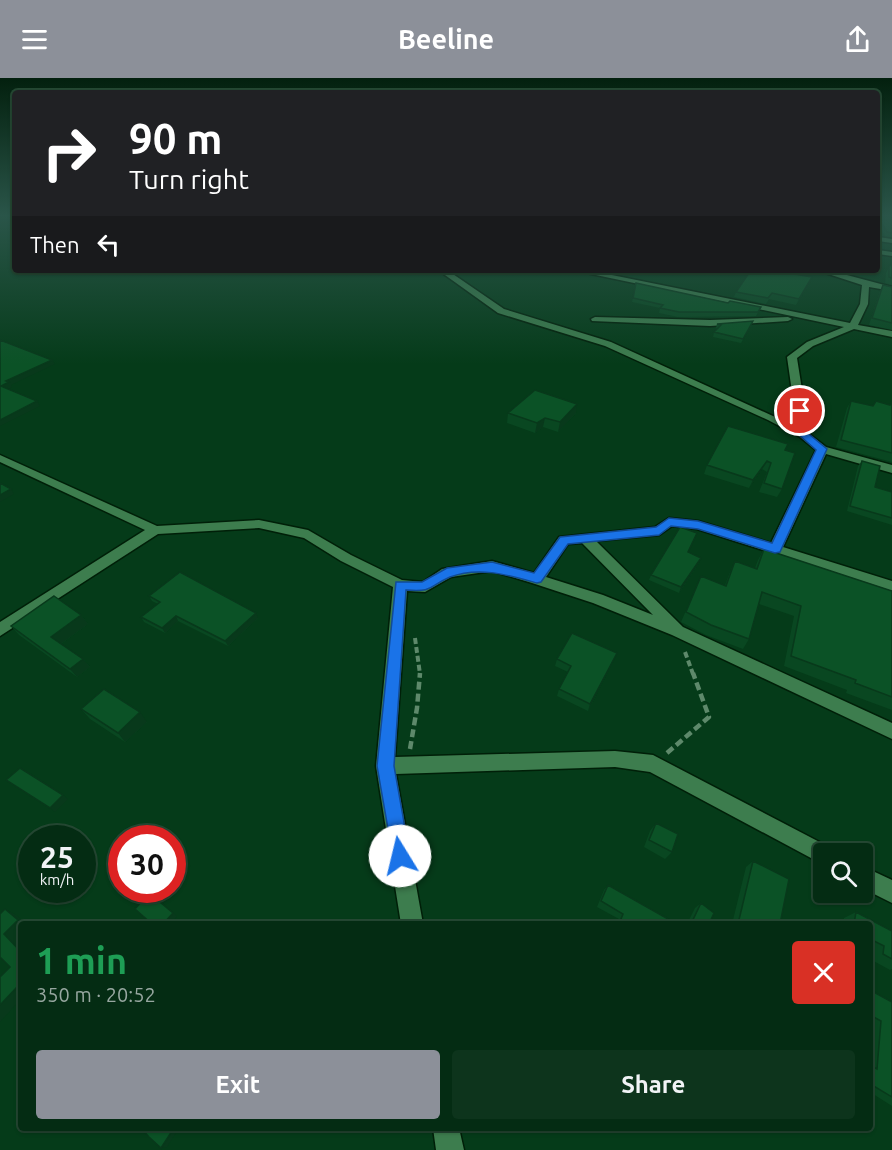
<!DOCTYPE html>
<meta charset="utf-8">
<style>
:root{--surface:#042c13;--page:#0d341c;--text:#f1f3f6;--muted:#97a7a0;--line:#254833;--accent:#8c9099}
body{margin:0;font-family:Ubuntu,sans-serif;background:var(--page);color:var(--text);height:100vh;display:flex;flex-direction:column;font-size:22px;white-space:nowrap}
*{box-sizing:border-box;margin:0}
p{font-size:20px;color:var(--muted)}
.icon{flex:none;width:33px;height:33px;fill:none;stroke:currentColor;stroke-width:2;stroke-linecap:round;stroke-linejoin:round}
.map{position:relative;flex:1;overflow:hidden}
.details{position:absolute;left:18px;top:843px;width:855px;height:210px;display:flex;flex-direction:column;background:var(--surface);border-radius:6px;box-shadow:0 2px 4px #0004,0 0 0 2px var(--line)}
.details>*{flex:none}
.banner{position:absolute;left:12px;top:12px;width:868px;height:183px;border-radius:6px;box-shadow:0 2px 4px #0004,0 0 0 2px var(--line);background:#202124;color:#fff;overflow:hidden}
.tools{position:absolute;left:813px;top:765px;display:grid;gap:12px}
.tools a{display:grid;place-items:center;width:60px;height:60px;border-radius:6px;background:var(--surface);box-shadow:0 2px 4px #0004,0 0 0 2px var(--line);font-size:30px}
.speed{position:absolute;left:18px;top:747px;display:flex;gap:12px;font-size:30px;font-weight:700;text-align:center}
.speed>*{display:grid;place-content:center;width:78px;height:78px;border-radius:50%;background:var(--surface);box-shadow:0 2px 4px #0004,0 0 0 2px var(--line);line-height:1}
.speed small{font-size:15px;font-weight:400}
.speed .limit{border:9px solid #d22;background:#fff;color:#111}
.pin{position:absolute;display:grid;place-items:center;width:51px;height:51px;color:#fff;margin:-26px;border:3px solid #fff;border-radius:50%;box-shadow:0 2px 6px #0007}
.me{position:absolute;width:66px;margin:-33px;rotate:351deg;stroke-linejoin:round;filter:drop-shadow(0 0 4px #0008)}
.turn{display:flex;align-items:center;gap:21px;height:126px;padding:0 18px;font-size:27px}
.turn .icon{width:78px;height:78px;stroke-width:2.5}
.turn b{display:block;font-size:42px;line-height:51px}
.then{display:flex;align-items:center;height:57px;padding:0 18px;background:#0003;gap:12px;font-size:22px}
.round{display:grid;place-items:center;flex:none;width:63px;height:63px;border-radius:6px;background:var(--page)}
.head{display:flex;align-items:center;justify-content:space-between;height:102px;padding:0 18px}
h1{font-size:36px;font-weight:700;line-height:45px;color:#1e9e55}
.button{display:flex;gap:12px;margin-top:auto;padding:12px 18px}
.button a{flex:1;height:69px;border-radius:6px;background:var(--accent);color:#fff;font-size:24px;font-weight:700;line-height:69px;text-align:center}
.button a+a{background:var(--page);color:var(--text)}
header{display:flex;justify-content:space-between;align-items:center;height:78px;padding:0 18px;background:var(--accent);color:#fff;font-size:27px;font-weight:700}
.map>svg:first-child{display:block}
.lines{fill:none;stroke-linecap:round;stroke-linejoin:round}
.minor-casing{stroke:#001f08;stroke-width:3}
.path-far1{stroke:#5e896b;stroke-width:4;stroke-dasharray:6 3;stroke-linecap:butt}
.path{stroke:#5e896b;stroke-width:4.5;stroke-dasharray:8 4;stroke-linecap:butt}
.minor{fill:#3d7d4e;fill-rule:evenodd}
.wall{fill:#094721}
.shaded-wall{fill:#08391b}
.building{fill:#0b5226;stroke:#08391b;stroke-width:1.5}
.route{fill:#1a73e8;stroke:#114b97;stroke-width:1.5}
</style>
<header><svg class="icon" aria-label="menu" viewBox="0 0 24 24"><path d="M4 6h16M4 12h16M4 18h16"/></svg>Beeline<svg class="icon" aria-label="share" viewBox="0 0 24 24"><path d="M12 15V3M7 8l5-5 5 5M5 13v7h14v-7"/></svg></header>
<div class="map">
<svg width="892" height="1072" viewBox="0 0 892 1072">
<rect width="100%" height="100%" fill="#053b19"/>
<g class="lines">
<defs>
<path id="minor" d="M878 159 892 161V165L878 163Z
M878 172 892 174V178L878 176Z
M438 192H447L504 231 611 264 797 349 787 279 807 264 844 249 572 192H587L850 245 860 226 862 207 816 192H828L892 209V213L869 209 868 226 858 247 892 253V259L854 251 813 268 797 280 809 356 826 369 892 387V395L826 376 783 469 892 503V513L697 451 672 448 659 457 596 463 683 549 892 645V661L672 557 593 525 532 505 492 493 451 499 425 514 407 513 395 679 615 673 653 677 831 770 834 776H824V787L650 694 615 689 396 696 423 846H401L376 688 393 509 341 483 304 460 259 450 158 456 0 558V544L145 452 0 384V377L157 448 259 442 308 452 351 477 402 502 423 504 442 491 492 483 534 495 559 459 655 449 669 440 698 443 771 465 816 372 800 359 768 342 605 268 498 235ZM582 465 653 537 603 517 546 499 568 466Z
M595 239 710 242 788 239 792 241 788 243 710 248 592 243 591 241Z
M862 788 892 802V825L862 810Z
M433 1050H459L464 1072H436Z"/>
</defs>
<!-- minor casing -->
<use href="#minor" class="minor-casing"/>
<!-- path-far1 -->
<path class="path-far1" d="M415 560 420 596
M685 574 693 596"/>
<!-- path -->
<path class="path" d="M410 671 417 630 420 595
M667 675 709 639 693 595"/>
<!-- minor -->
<use href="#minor" class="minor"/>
</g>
<!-- wall -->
<path class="wall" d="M878 137 892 138V159L885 158 878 146Z
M892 183V207L885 205 886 195Z
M794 196 810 205 796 227 769 221 766 226 734 219 736 214Z
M636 205 728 225 761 229 756 238 678 239 659 235 660 230 632 224Z
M883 207 892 209V252L869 247 880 213Z
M717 246 751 248 741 265 713 259 714 254 717 251 716 250Z
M851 323 873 328 890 327 892 323V384L836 369 847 330Z
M508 335H576L558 354 543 349 535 355 507 345Z
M785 372 782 411 777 419 759 414 767 394 762 391 749 410 704 396 707 387Z
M862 383 875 409 892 414V447L847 433 858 388Z
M764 471 892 513V632L846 615 847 612 784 588 794 538 759 526 749 561 743 571 706 557 681 544 701 498 725 507 730 494 735 483 755 490 758 482Z
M688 474 699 485 679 515 649 502 651 497Z
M149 518 258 540 228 568 178 543 165 555 144 544 141 539 158 526 152 523Z
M81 537 88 546 61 566 83 581 90 589 77 599 19 557 11 548Z
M557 581 614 582 588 633 557 618 559 611 568 594 555 588Z
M81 631 147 644 125 664 90 641Z
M656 745 672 774 665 781 644 769 650 753Z
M753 783 780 846H732L746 789Z
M608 807 677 846H617L619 841 597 829 604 812Z
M701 825 709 846H687L695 830Z
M856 834 892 853V891L890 892 870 881V846H843L844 840Z
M870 912 892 924V1028L870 1014Z"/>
<!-- shaded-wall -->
<path class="shaded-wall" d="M812 199 810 205 796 227 799 221Z
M52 282 55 286 11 307 12 309 4 313 1 308 6 303Z
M37 323 40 328 0 348V342Z
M577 326 576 335 558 354 560 344Z
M545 340 543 349 535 355 537 345Z
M767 383 762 391 749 410 753 402Z
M11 411 14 416 0 424V417Z
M701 480 699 485 679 515 681 509Z
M256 535 258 540 228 568 225 563Z
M81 537 88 546 58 568 51 559Z
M176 538 178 543 165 555 162 550Z
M617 575 614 582 588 633 590 626Z
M83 581 90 589 77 599 70 591Z
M140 634 147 644 125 664 118 655Z
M63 717 68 721 55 734 50 730Z
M154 818 177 838 170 846H163Z
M5 831 16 837 27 846H21V856L16 861 21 866V874L4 856Z
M21 909V921L0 944V927L16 910Z
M174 1050H179L167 1069 161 1070Z"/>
<!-- building -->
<path class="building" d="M878 137 892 138V155L887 154 878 139Z
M892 184V200L889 199V189Z
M751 192H793L796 193 794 196 812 199 799 221 772 215 768 220 736 214Z
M636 205 728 225 730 223 761 229 758 234H679L660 230 663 227 633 220Z
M883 207 892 209V245L872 240Z
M753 243 743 261 714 254 721 247 717 246Z
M0 262 52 282 6 303 9 304 1 308 37 323 0 342Z
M535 312 577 326 560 344 545 340 537 345 508 335Z
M851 323 873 328 876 323 890 327 892 323V375L841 362Z
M728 348 788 366 785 372 795 375 782 411 764 405 771 385 767 383 753 402 707 387Z
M862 383 880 388 875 409 892 414V440L850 428Z
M0 405 11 411 0 417Z
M680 449 697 455 688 474 701 480 681 509 651 497Z
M764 471 892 513V619L855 605 856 602 791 578 801 528 762 514 749 561 711 547 686 534 701 498 726 508 735 483 757 491Z
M180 494 256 535 225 563 176 538 162 550 141 539 160 524 149 518Z
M54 518 81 537 51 559 83 581 70 591 11 548Z
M572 555 617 575 590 626 559 611 571 588 557 581Z
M104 611 140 634 118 655 81 631Z
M20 690 63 717 50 730 6 702Z
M656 745 678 756 672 774 649 762Z
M753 783 789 801 780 846H738Z
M608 807 677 846H619L623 836 601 823Z
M149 815 173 835 163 846H152L135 831Z
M701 825 714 835 709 846H691Z
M5 831 18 842 4 856 21 874V909L18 912 16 910 0 927V899L10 889 0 879V836Z
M856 834 892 853V881L883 876 884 868 870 861V846H854Z
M870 912 892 924V1019L872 1007 871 1011 870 1010V987L877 991 881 943 870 937Z
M141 1050H174L161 1070 149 1059Z"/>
<!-- sky -->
<linearGradient id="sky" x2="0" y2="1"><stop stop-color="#03200e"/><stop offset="0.48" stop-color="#2a5549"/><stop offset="1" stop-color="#2a5549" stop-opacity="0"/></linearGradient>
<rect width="892" height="286" fill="url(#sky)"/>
<!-- route -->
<path class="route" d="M797 331H803L809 356 827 371 780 474 775 475 698 451 671 448 659 457 568 466 541 504 537 505C508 497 479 488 450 499 427 509 435 514 406 512L394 688 410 778 407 785 400 788 394 785 377 688 396 504H422L447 490 492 484 534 495 560 459 656 449 669 440 698 443 772 465 816 372 799 357Z"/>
</svg>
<div class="tools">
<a><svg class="icon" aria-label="search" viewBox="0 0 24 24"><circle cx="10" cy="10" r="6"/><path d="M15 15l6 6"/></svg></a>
</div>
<div class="speed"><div>25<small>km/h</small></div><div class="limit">30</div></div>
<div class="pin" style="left:800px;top:333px;background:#d93025"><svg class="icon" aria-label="arrive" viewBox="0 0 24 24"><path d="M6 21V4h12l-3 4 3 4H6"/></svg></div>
<svg class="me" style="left:400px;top:778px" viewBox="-20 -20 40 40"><circle r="19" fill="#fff"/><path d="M0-13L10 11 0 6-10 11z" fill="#1a73e8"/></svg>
<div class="banner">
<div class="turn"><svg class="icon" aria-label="right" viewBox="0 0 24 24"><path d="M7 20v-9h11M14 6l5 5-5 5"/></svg><div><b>90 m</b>Turn right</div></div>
<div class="then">Then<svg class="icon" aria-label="left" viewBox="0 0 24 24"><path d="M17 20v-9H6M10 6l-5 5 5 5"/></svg></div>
</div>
<section class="details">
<div class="head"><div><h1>1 min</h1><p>350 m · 20:52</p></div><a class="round" style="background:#d93025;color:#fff"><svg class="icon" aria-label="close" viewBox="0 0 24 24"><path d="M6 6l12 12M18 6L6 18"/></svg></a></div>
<div class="button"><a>Exit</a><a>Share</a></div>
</section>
</div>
